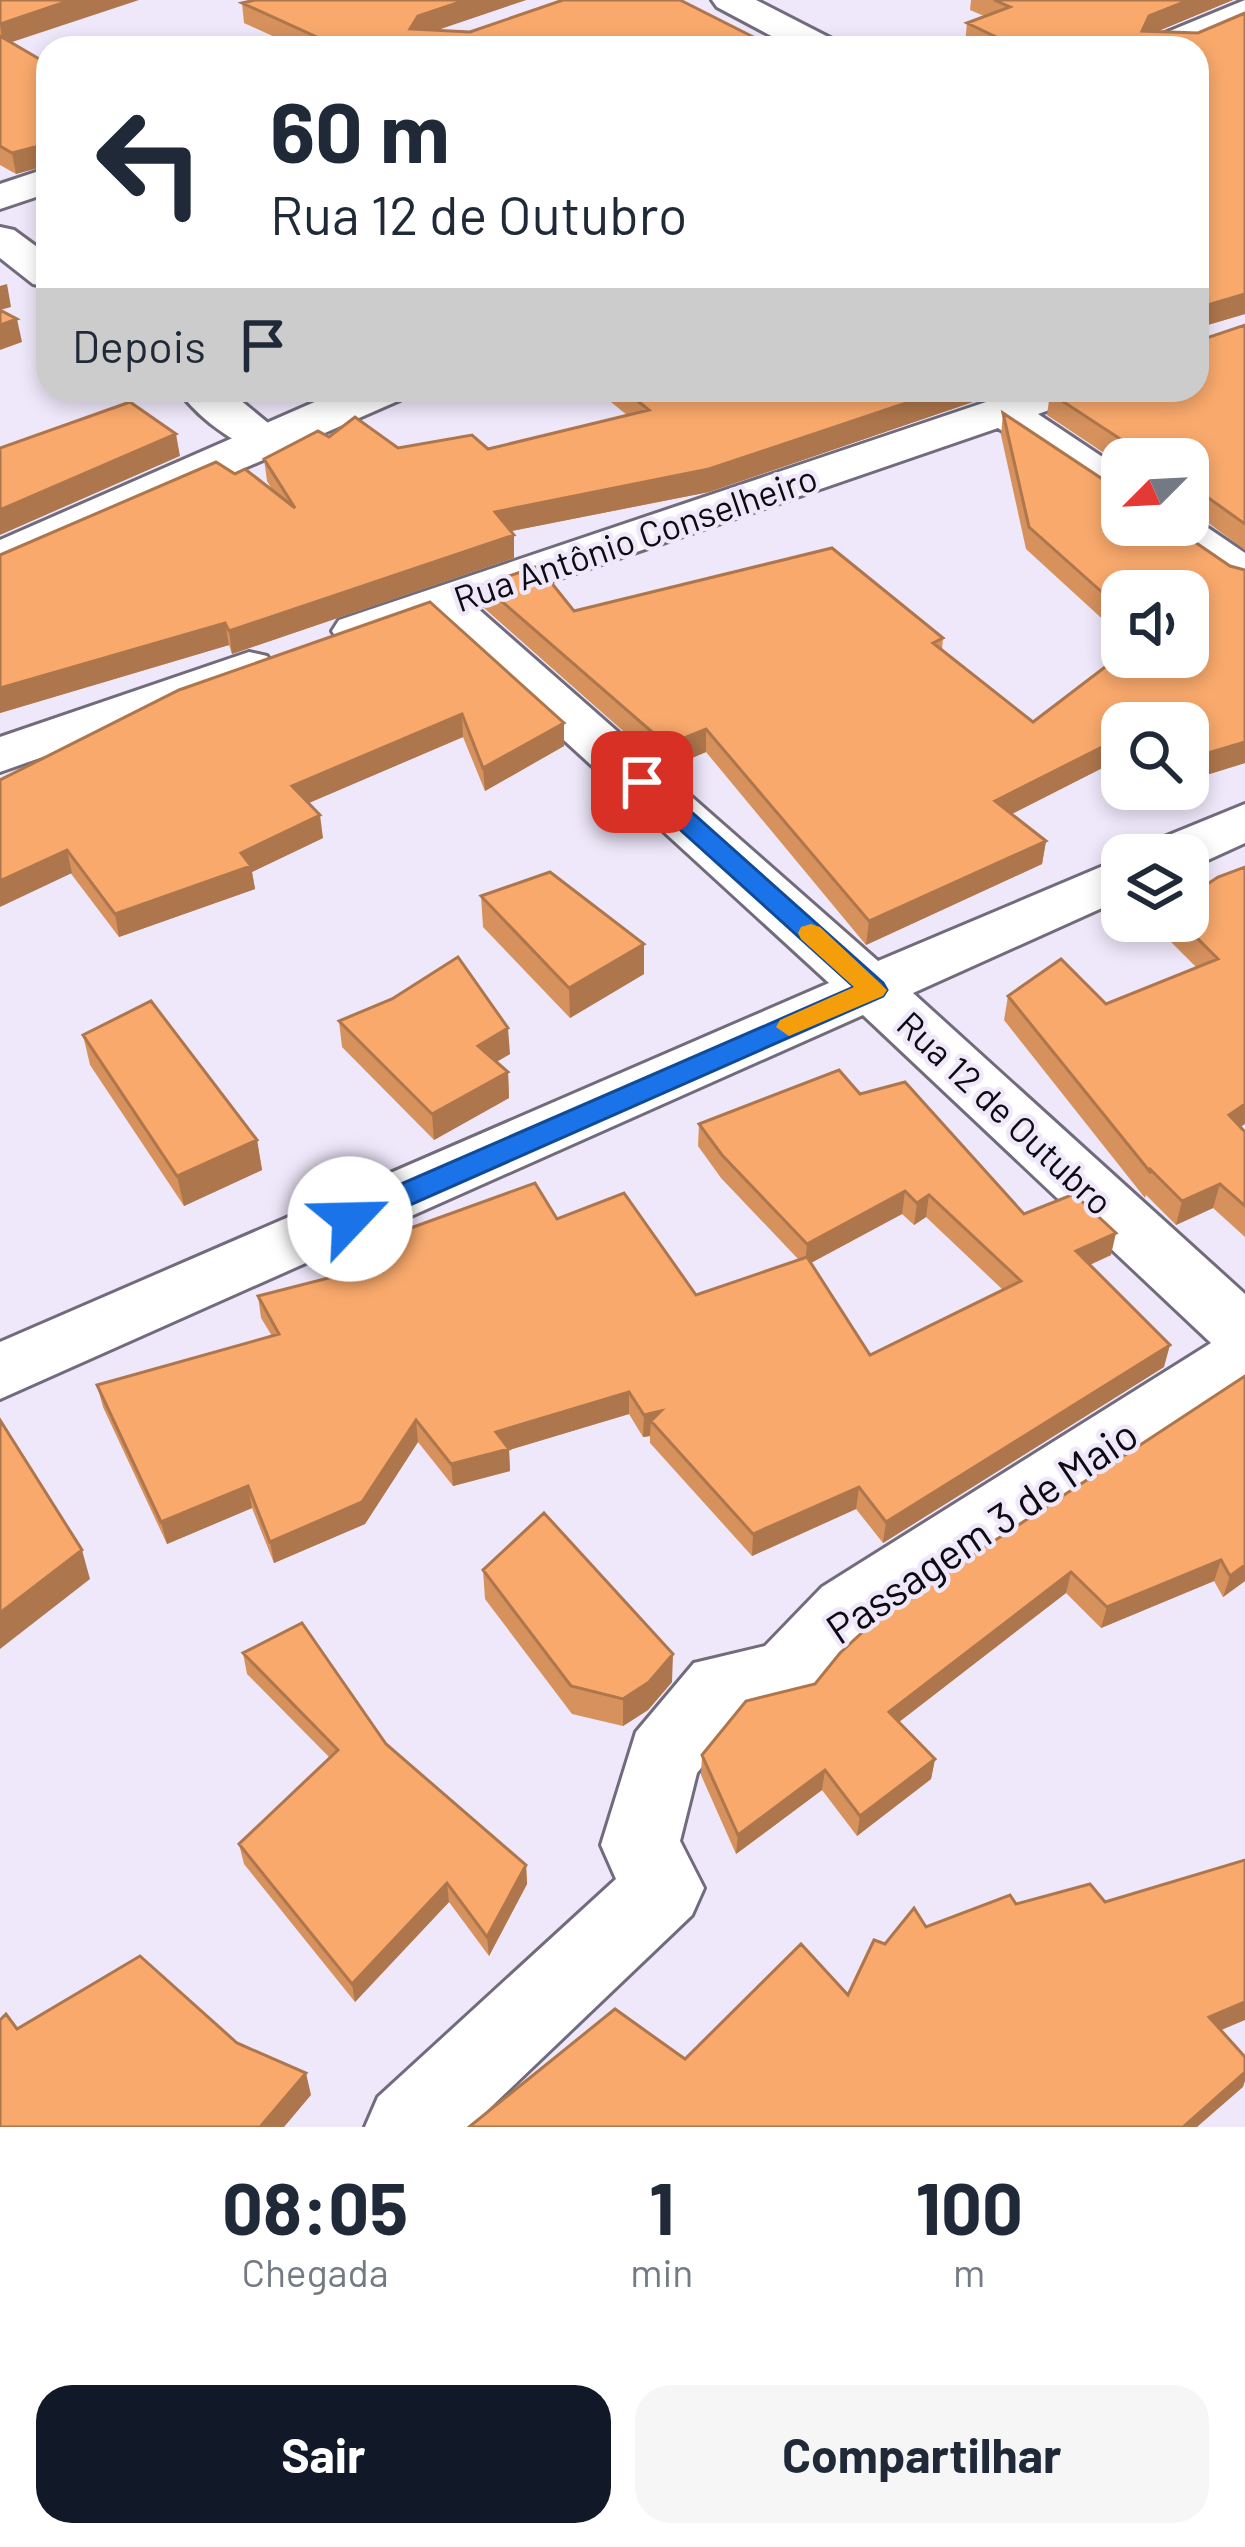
<!DOCTYPE html>
<html lang="pt">
<meta charset="utf-8">
<style>
:root{--surface:#fff;--page:#f6f6f7;--text:#1f2937;--muted:#747a83;--accent:#111827}
body{margin:0;font-family:Barlow,sans-serif;background:var(--page);color:var(--text);height:100vh;display:flex;flex-direction:column;font-size:45px;white-space:nowrap}
*{box-sizing:border-box;margin:0}
p{font-size:39px;color:var(--muted)}
.icon{flex:none;width:66px;height:66px;fill:none;stroke:currentColor;stroke-width:2;stroke-linecap:round;stroke-linejoin:round}
.map{position:relative;height:2127px;overflow:hidden}
.drawer{display:flex;flex-direction:column;background:var(--surface);flex:1}
.drawer>*{flex:none}
.top-card{position:absolute;left:36px;top:36px;width:1173px;height:366px;border-radius:36px;box-shadow:0 6px 18px #0003;background:#fff;color:var(--text);overflow:hidden}
.needle{width:78px;rotate:246deg}
.buttons{position:absolute;left:1101px;top:438px;display:grid;gap:24px}
.buttons a{display:grid;place-items:center;width:108px;height:108px;border-radius:24px;background:var(--surface);box-shadow:0 6px 18px #0003;font-size:60px}
.pin{position:absolute;display:grid;place-items:center;width:102px;height:102px;color:#fff;margin:-51px;border-radius:24px;box-shadow:0 6px 18px #0006}
.me{position:absolute;width:132px;margin:-66px;rotate:66deg;stroke-linejoin:round;filter:drop-shadow(0 0 9px #0008)}
.turn{display:flex;align-items:center;gap:42px;height:252px;padding:0 36px;font-size:54px}
.turn .icon{width:156px;height:156px;stroke-width:2.5}
.turn b{display:block;font-size:84px;line-height:102px}
.then{display:flex;align-items:center;height:114px;padding:0 36px;background:#0003;gap:24px;font-size:45px}
.eta{display:flex;justify-content:space-evenly;align-items:center;height:204px;text-align:center}
.eta b{font-size:72px;font-weight:700;line-height:84px}
.cta{display:flex;gap:24px;margin-top:auto;padding:24px 36px}
.cta a{flex:1;height:138px;border-radius:36px;background:var(--accent);color:#fff;font-size:48px;font-weight:700;line-height:138px;text-align:center}
.cta a+a{background:var(--page);color:var(--text)}
.map>svg:first-child{display:block}
.lines{fill:none;stroke-linecap:round;stroke-linejoin:round}
.minor-casing{stroke:#716b7c;stroke-width:6}
.tertiary-casing{stroke:#716b7c;stroke-width:6}
.minor{fill:#fff;fill-rule:evenodd}
.tertiary{fill:#fff;fill-rule:evenodd}
.wall{fill:#d6915d;fill-rule:evenodd}
.shaded-wall{fill:#ae764c}
.building{fill:#f9a96c;stroke:#ae764c;stroke-width:3}
.route{fill:#1a73e8;stroke:#114b97;stroke-width:3}
.slow{fill:#f59e0b}
.labels{text-anchor:middle;dominant-baseline:central;stroke-width:9;stroke-linejoin:round;paint-order:stroke}
.street-label{font-size:36px;fill:#0d0b11;stroke:#efe8fb}
.near-street-label{font-size:42px;fill:#0d0b11;stroke:#efe8fb}
</style>
<div class="map">
<svg width="1245" height="2127" viewBox="0 0 1245 2127">
<rect width="100%" height="100%" fill="#efe8fb"/>
<g class="lines">
<defs>
<path id="minor" d="M712 0H756L834 40 839 48H794L717 7Z
M48 168V193L0 209V184Z
M0 227 14 230 48 255V287L33 284 0 258Z
M178 390H228L290 441 283 451C248 459 198 418 178 390Z
M1022 390H1087L1081 399 1038 414 1122 470V505L1106 501 998 428 476 607 878 961 1122 858V899L913 993 1245 1294V1390L874 1633 834 1670 812 1700 742 1717 697 1773 680 1841 704 1888 692 1915 470 2127H365L378 2097 616 1879 601 1845 636 1732 694 1663 765 1646 822 1587 1211 1343 863 1015 0 1399V1342L829 983 434 621 357 646 339 642 332 631 339 620Z
M1189 515 1245 553V590L1228 585 1155 535 1148 525H1188Z
M249 652 267 656 274 667 267 678 0 772V737Z
M1245 804V843L1188 869V855H1143L1152 842Z"/>
<path id="tertiary" d="M1245 0V26L1195 48H1142L1148 40Z
M342 390H407L400 400 0 575V540Z"/>
</defs>
<!-- minor casing -->
<use href="#minor" class="minor-casing"/>
<!-- tertiary casing -->
<use href="#tertiary" class="tertiary-casing"/>
<!-- minor -->
<use href="#minor" class="minor"/>
<!-- tertiary -->
<use href="#tertiary" class="tertiary"/>
</g>
<!-- wall -->
<path class="wall" d="M0 0 11 43 48 64V191L46 166 16 174 0 165Z
M255 0H526L436 30 775 48H299L244 23 242 3Z
M971 0H1233L1156 32 1198 33 1245 13V314L1198 328V341L1245 325V550L1192 511 1188 512V459H1122V465L1047 415 1050 393 1060 390H1197V48H975L965 43 967 23 984 16 970 10Z
M596 390H1008L709 492 511 531 514 558 232 654 229 645 0 713V555L235 474 273 491 267 481 264 459 329 437 398 448 488 449 627 415Z
M1003 413 1107 482 1122 485V525H1170L1230 566 1245 570V763L1203 776 1188 762V723H1122V758L1012 814 1046 841 1042 864 866 945 706 752 666 769 484 608 483 585 538 566 574 611 832 548 943 638 942 650 1033 722 1122 654V657H1188V591H1122V637L1026 549 1001 435Z
M430 602 564 746 485 791 463 737 308 803 323 838 252 872 255 889 119 937 0 780Z
M1218 877 1241 1127 1245 1132V1237L1213 1208 1176 1225 1146 1195 1145 1198 1004 1020 1008 996 1106 1004 1196 967 1163 934 1166 921H1188Z
M481 896 644 974 570 1018 483 927Z
M339 1021 510 1054 496 1062 508 1072 509 1098 434 1140 342 1047Z
M83 1035 257 1140 262 1170 184 1206 90 1065Z
M860 1094 1024 1214 1111 1255 1090 1265 1164 1367 883 1543 856 1509 752 1556 650 1443V1436L643 1437 629 1414 509 1450 510 1471 453 1486 418 1442 365 1524 274 1563 252 1508 167 1544 103 1407 97 1385 272 1336 261 1318 258 1296 372 1267 369 1243 557 1219 696 1295 799 1260 721 1178 698 1146 699 1124ZM902 1214 914 1225 926 1217 1003 1290 870 1355 811 1263Z
M1245 1376V1581L1223 1597 1214 1581 1101 1628 1066 1593 899 1722 935 1759 931 1779 857 1836 822 1790 736 1854 701 1775 702 1755 815 1684Z
M483 1570 672 1682 648 1710 623 1726 572 1714 485 1599Z
M243 1653 386 1744 526 1865 527 1884 489 1956 449 1902 355 2002 244 1864 239 1844 330 1758 247 1674Z"/>
<!-- shaded-wall -->
<path class="shaded-wall" d="M71 0H139L3 45 0 24Z
M466 0H526L420 36 410 29 418 16Z
M1189 0H1233L1146 36 1142 31 1149 16Z
M47 144 48 165 16 174 12 153Z
M7 284 11 307 0 310V286Z
M1245 294V314L1197 328V308Z
M17 319 22 342 0 350V325Z
M945 390H1008L709 492 496 534 495 512Z
M176 434 180 456 0 535V510Z
M514 535V558L232 654 229 631Z
M225 623 229 645 0 713V688Z
M462 714 463 737 295 809 292 786Z
M1167 715 1165 723H1150Z
M564 723V746L485 791 483 768Z
M706 729V752L666 769 667 745Z
M1122 737V758L992 824 995 801Z
M1245 742V763L1203 776 1208 753Z
M320 815 323 838 252 872 255 889 119 937 115 914Z
M1046 841 1042 864 866 945 869 921Z
M67 850 72 873 0 907V881Z
M644 944V974L570 1018 569 988Z
M508 1028 510 1054 479 1072 478 1046Z
M508 1072 509 1098 434 1140 432 1114Z
M1245 1104V1124L1222 1140 1229 1115Z
M257 1140 262 1170 184 1206 177 1176Z
M1220 1184 1213 1208 1176 1225 1182 1201Z
M905 1191 902 1214 805 1266 807 1244Z
M929 1195 926 1217 914 1225 917 1203Z
M1116 1233 1111 1255 1071 1273 1076 1251Z
M1170 1345 1164 1367 883 1543 886 1522Z
M629 1392V1414L509 1450 510 1471 453 1486 451 1464 496 1432Z
M661 1411 651 1421 650 1436 643 1437 644 1415Z
M416 1420 418 1442 365 1524 274 1563 270 1542Z
M248 1486 252 1508 167 1544 161 1522Z
M859 1487 856 1509 752 1556 753 1534Z
M82 1550 90 1579 0 1649V1613Z
M1221 1560 1214 1581 1101 1628 1107 1607Z
M1245 1565V1581L1223 1597 1230 1576Z
M1071 1572 1066 1593 886 1732 889 1712Z
M673 1654 672 1682 648 1710 623 1726V1699Z
M935 1759 931 1779 857 1836 860 1816Z
M825 1770 822 1790 736 1854 738 1835Z
M526 1865 527 1884 489 1956 487 1937Z
M447 1883 449 1902 355 2002 352 1984Z
M1245 2002V2020L1200 2039 1209 2017Z
M1245 2072V2081L1243 2087 1197 2127H1183Z
M306 2073 311 2095 284 2127H260Z"/>
<!-- building -->
<path class="building" d="M0 0H71L0 24Z
M255 0H466L418 16 410 29 470 32 563 0H680L775 48H341L242 3Z
M994 0H1189L1149 16 1142 31 1198 33 1245 13V294L1197 308 1198 341 1245 325V524L1196 489H1190L1188 498V459H1128V444L1050 393 1060 390H1197V48H1019L967 23 1010 7Z
M0 36 48 64V178L45 176 47 144 12 153 0 146Z
M0 310 17 319 0 325Z
M624 390H945L709 469 495 512 514 535 229 631 225 623 0 688V555L216 462 235 474 245 469 295 508 264 459 318 431 329 437 355 417 398 448 472 435 488 449 649 410Z
M130 402 176 434 0 510V448Z
M1003 413 1107 482 1122 485V525H1170L1230 566 1245 570V742L1208 753 1188 734V723H1176L1167 715 1150 723H1122V737L995 801 1046 841 869 921 706 729 667 745 483 585 538 566 574 611 832 548 943 638 933 643 1033 722 1122 654V657H1188V591H1122V610L1029 527Z
M430 602 564 723 483 768 462 714 292 786 320 815 241 853 251 866 115 914 67 850 0 881V780L179 690Z
M1245 867V1104L1229 1115 1245 1132V1206L1220 1184 1182 1201 1149 1168 1151 1173 1008 996 1061 959 1106 1004 1218 959 1180 921H1188V897L1218 877Z
M550 872 644 944 569 988 481 896Z
M458 957 508 1028 478 1046 508 1072 432 1114 339 1021 392 999Z
M151 1001 257 1140 177 1176 83 1035Z
M839 1070 860 1094 905 1082 1024 1214 1074 1194 1116 1233 1076 1251 1170 1345 886 1522 859 1487 753 1534 651 1421 661 1411 644 1415 629 1392 496 1432 509 1449 451 1464 416 1420 362 1502 270 1542 248 1486 161 1522 97 1385 279 1334 258 1296 387 1263 369 1243 535 1183 557 1219 624 1193 696 1295 807 1257 870 1355 1021 1281 929 1195 917 1203 905 1191 807 1244 722 1155 699 1124Z
M1245 1376V1565L1230 1576 1221 1560 1107 1607 1071 1572 889 1712 935 1759 860 1816 825 1770 738 1835 702 1755 746 1701 815 1684 840 1653 880 1616Z
M0 1420 82 1550 0 1613Z
M544 1513 673 1654 649 1682 623 1699 571 1686 483 1570Z
M302 1623 386 1744 526 1865 487 1937 447 1883 352 1984 239 1844 338 1750 243 1653Z
M1245 1860V2002L1209 2017 1245 2057V2072L1183 2127H469L615 2009 685 2059 801 1944 848 1995 874 1940 885 1944 914 1908 926 1927 1010 1895 1016 1904 1090 1884 1105 1902Z
M140 1956 237 2043 306 2073 260 2127H0V2020L6 2014 17 2029Z"/>
<!-- route -->
<path class="route" d="M642 774 651 776 883 983 887 990 883 996 360 1227H339L335 1219 339 1211 854 987 633 787 630 782Z"/>
<!-- slow -->
<path class="slow" d="M811 924 820 927 887 990 883 996 789 1036 776 1027 780 1020 854 987 801 939 798 933 801 927Z"/>
<g class="labels">
<!-- street labels -->
<g class="street-label">
<text transform="translate(635 537) rotate(-19)">Rua Antônio Conselheiro</text>
<text transform="translate(1006 1112) rotate(43)">Rua 12 de Outubro</text>
</g>
<!-- near-street labels -->
<g class="near-street-label">
<text transform="translate(981 1530) rotate(-34)">Passagem 3 de Maio</text>
</g>
</g>
</svg>
<div class="buttons">
<a><svg class="needle" viewBox="-14 -14 28 28"><path d="M0-13l5 13h-10z" fill="#e53935"/><path d="M0 13l5-13h-10z" fill="#747a83"/></svg></a>
<a><svg class="icon" aria-label="sound" viewBox="0 0 24 24"><path d="M4 9h4l5-4v14l-5-4H4zM17 9q2 3 0 6"/></svg></a>
<a><svg class="icon" aria-label="search" viewBox="0 0 24 24"><circle cx="10" cy="10" r="6"/><path d="M15 15l6 6"/></svg></a>
<a><svg class="icon" aria-label="layers" viewBox="0 0 24 24"><path d="M12 4l9 5-9 5-9-5zM3 14l9 5 9-5"/></svg></a>
</div>
<div class="pin" style="left:642px;top:782px;background:#d93025"><svg class="icon" aria-label="arrive" viewBox="0 0 24 24"><path d="M6 21V4h12l-3 4 3 4H6"/></svg></div>
<svg class="me" style="left:350px;top:1219px" viewBox="-20 -20 40 40"><circle r="19" fill="#fff"/><path d="M0-13L10 11 0 6-10 11z" fill="#1a73e8"/></svg>
<div class="top-card">
<div class="turn"><svg class="icon" aria-label="left" viewBox="0 0 24 24"><path d="M17 20v-9H6M10 6l-5 5 5 5"/></svg><div><b>60 m</b>Rua 12 de Outubro</div></div>
<div class="then">Depois<svg class="icon" aria-label="arrive" viewBox="0 0 24 24"><path d="M6 21V4h12l-3 4 3 4H6"/></svg></div>
</div>
</div>
<section class="drawer">
<div class="eta">
<div><b>08:05</b><p>Chegada</p></div>
<div><b>1</b><p>min</p></div>
<div><b>100</b><p>m</p></div>
</div>
<div class="cta"><a>Sair</a><a>Compartilhar</a></div>
</section>
